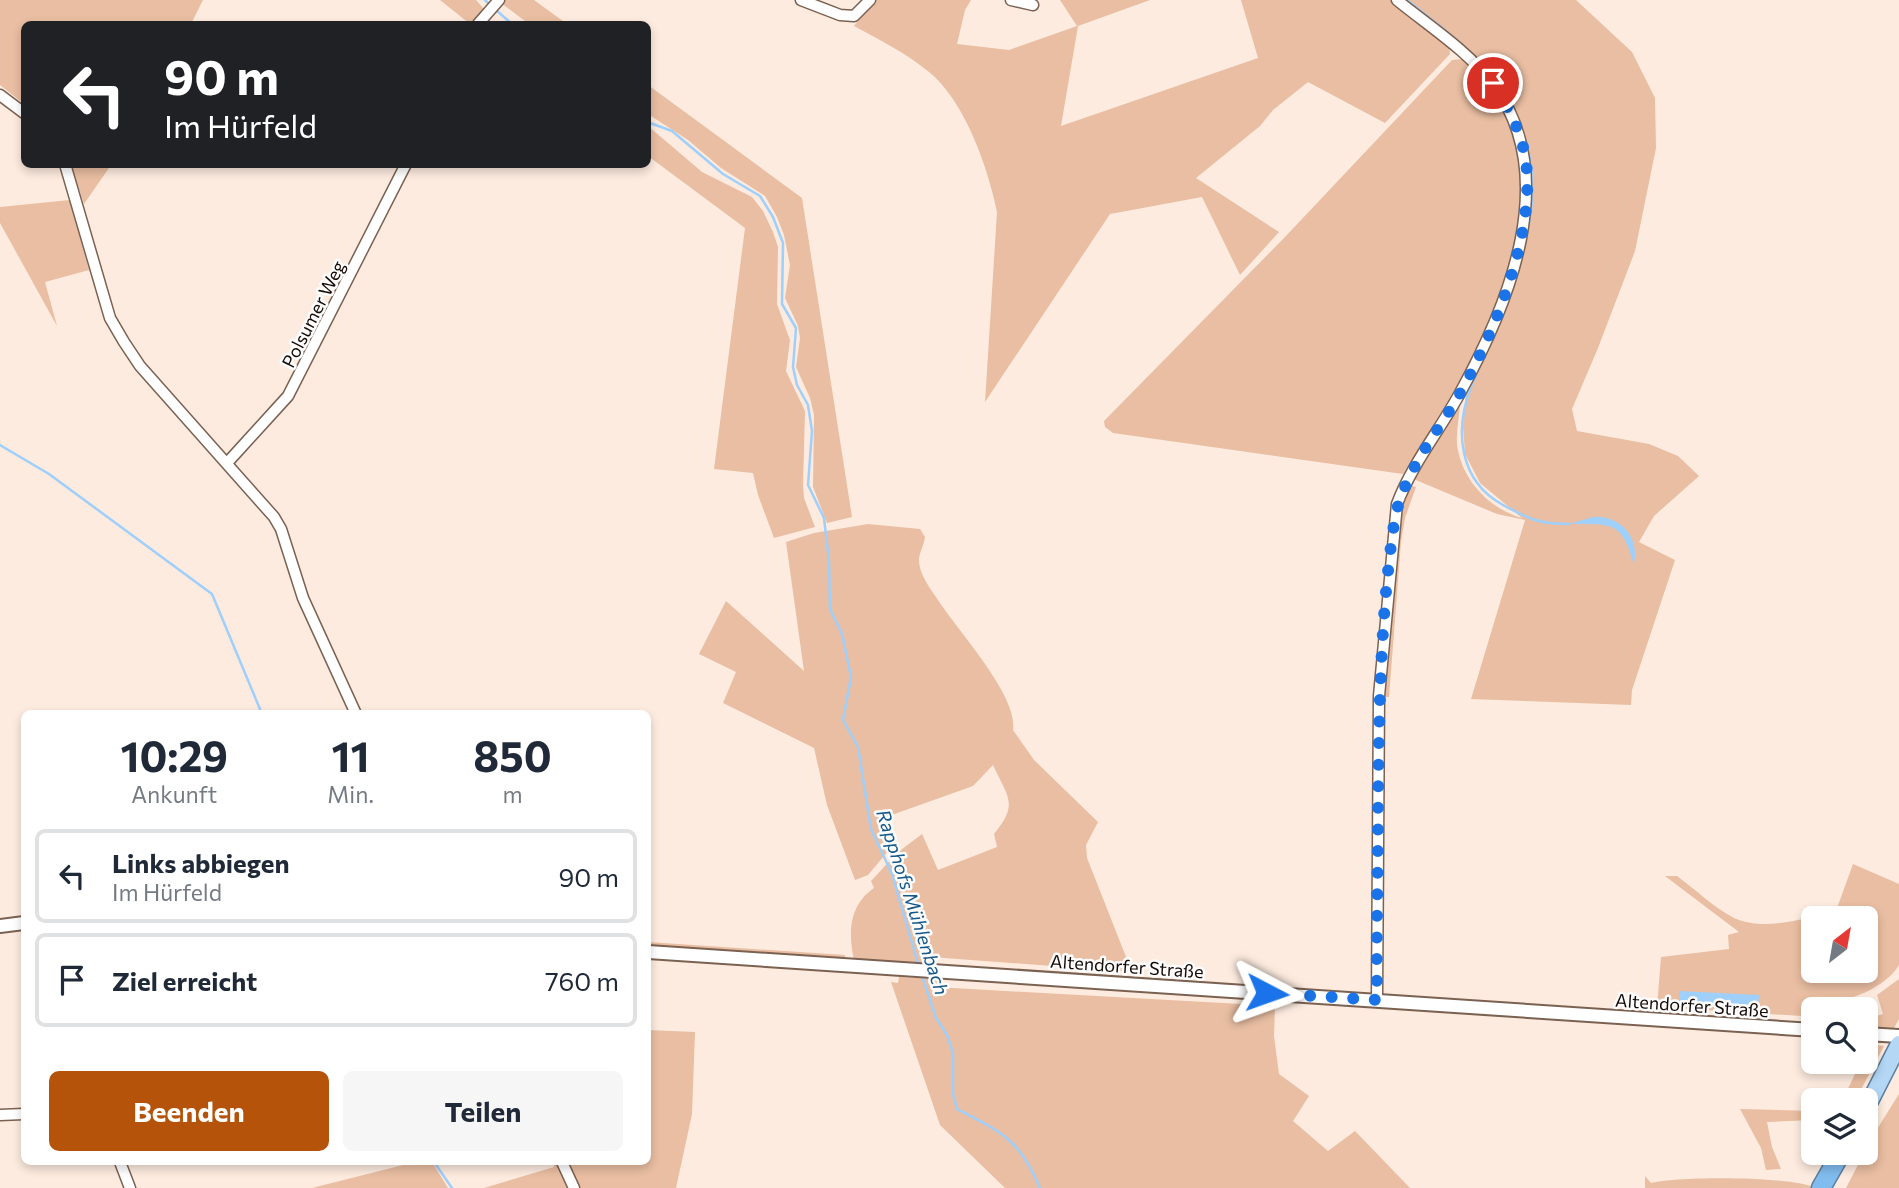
<!DOCTYPE html>
<html lang="de">
<meta charset="utf-8">
<style>
:root{--surface:#fff;--page:#f6f6f7;--text:#1f2937;--muted:#747a83;--line:#e0e1e3;--accent:#b45309}
body{margin:0;font-family:Commissioner,sans-serif;background:var(--page);color:var(--text);height:100vh;display:flex;flex-direction:column;font-size:26px;white-space:nowrap}
*{box-sizing:border-box;margin:0}
p{font-size:23px;color:var(--muted)}
.icon{flex:none;width:38px;height:38px;fill:none;stroke:currentColor;stroke-width:2;stroke-linecap:round;stroke-linejoin:round}
.map{position:relative;flex:1;overflow:hidden}
.side{position:absolute;left:21px;top:710px;width:630px;height:455px;display:flex;flex-direction:column;background:var(--surface);border-radius:10px;box-shadow:0 4px 10px #0003}
.side>*{flex:none}
.banner{position:absolute;left:21px;top:21px;width:630px;height:147px;border-radius:10px;box-shadow:0 4px 10px #0003;background:#202124;color:#fff;overflow:hidden}
.needle{width:46px;rotate:31deg}
.fabs{position:absolute;left:1801px;top:906px;display:grid;gap:14px}
.fabs a{display:grid;place-items:center;width:77px;height:77px;border-radius:10px;background:var(--surface);box-shadow:0 4px 10px #0003;font-size:35px}
.pin{position:absolute;display:grid;place-items:center;width:60px;height:60px;color:#fff;margin:-30px;border:4px solid #fff;border-radius:50%;box-shadow:0 2px 7px #0007}
.me{position:absolute;width:77px;margin:-38px;rotate:94deg;stroke-linejoin:round;filter:drop-shadow(0 0 5px #0008)}
.turn{display:flex;align-items:center;gap:24px;height:147px;padding:0 28px;font-size:32px}
.turn .icon{width:91px;height:91px;stroke-width:2.5}
.turn b{display:block;font-size:49px;line-height:60px}
.eta{display:flex;justify-content:space-evenly;align-items:center;height:119px;text-align:center}
.eta b{font-size:42px;font-weight:700;line-height:49px}
.cta{display:flex;gap:14px;margin-top:auto;padding:14px 28px}
.cta a{flex:1;height:80px;border-radius:10px;background:var(--accent);color:#fff;font-size:28px;font-weight:700;line-height:80px;text-align:center}
.cta a+a{background:var(--page);color:var(--text)}
ul{padding:0;list-style:none}
li{display:flex;align-items:center;gap:21px;height:94px;margin:0 14px 10px;padding:0 14px;border:4px solid var(--line);border-radius:10px}
li div{flex:1}
li b{display:block;font-size:26px}
li em{font-style:normal}
.map>svg:first-child{display:block}
.green{fill:#e9bea2;fill-rule:evenodd}
.water{fill:#9fcffb}
.lines{fill:none;stroke-linecap:round;stroke-linejoin:round}
.stream{stroke:#9fcffb;stroke-width:2.5}
.minor-casing{stroke:#7b6151;stroke-width:13}
.tertiary-casing{stroke:#7b6151;stroke-width:16}
.primary-casing{stroke:#5b7e9d;stroke-width:19}
.motorway-casing{stroke:#5b7e9d;stroke-width:21}
.minor{stroke:#fff;stroke-width:10}
.tertiary{stroke:#fff;stroke-width:12}
.primary{stroke:#b3d7f5;stroke-width:16}
.motorway{stroke:#81bcef;stroke-width:18}
.route{stroke:#1a73e8;stroke-width:12;stroke-dasharray:0 21.6}
.labels{text-anchor:middle;dominant-baseline:central;stroke-width:5;stroke-linejoin:round;paint-order:stroke}
.street-label{font-size:18px;fill:#140a05;stroke:#fcfcfc}
.water-label{font-size:19px;font-style:italic;fill:#16588a;stroke:#fcfcfc}
</style>
<div class="map">
<svg width="1899" height="1188" viewBox="0 0 1899 1188">
<rect width="100%" height="100%" fill="#fdebdf"/>
<!-- green -->
<path class="green" d="M0 0H203L191 24H24V104L0 85Z
M440 0H476L485 10 470 24Z
M503 0H534L567 24H529L501 3Z
M873 0H971L965 10 957 44 1009 50 1077 26 1060 0H1150L1078 26 1061 126 1258 58 1241 0H1393L1443 41 1449 47 1450 54 1385 123 1308 82 1273 110 1260 126 1196 178 1279 232 1240 275 1202 197 1110 214 985 402 997 212C988 168 965 101 929 72 906 53 880 40 854 26Z
M1403 0H1576L1632 52 1655 98 1656 148 1635 251 1598 348 1572 409 1577 431 1649 444 1678 456 1699 476 1654 516 1639 542 1675 560 1632 690 1631 705 1471 699 1525 520 1497 514 1411 478 1460 400C1460 415 1456 430 1457 444 1461 479 1489 509 1522 518L1480 483 1465 454 1463 426 1466 394 1518 260 1531 199 1527 153 1499 87Z
M1464 59C1499 88 1526 139 1523 185 1520 253 1486 339 1451 397 1436 423 1419 448 1403 474L1113 433 1105 427 1104 421 1285 237 1452 60Z
M648 85 802 198 852 517 827 523 813 487 814 415 810 398 796 367 800 338 798 326 785 298 790 265 784 235 777 217 765 196 721 168 688 140 648 114Z
M648 126 702 172 752 197 763 211 773 232 778 247 777 304 790 340 786 371 805 411 803 485 804 498 815 527 774 538 758 495 753 473 714 469 745 228 648 156Z
M71 165H111L84 204Z
M70 200 89 270 45 282 57 326 0 223V207Z
M1409 485 1416 487 1405 518 1401 542 1389 697H1382L1400 508Z
M868 524 920 529 925 537C924 544 920 552 919 558 918 572 929 587 936 597 956 629 1019 696 1013 730L1034 760 1098 822 1086 845 1087 858 1132 972 931 957V963L854 960C848 933 849 905 874 888L871 881 897 853 922 834 938 870 997 847 994 834C1019 803 1008 798 993 765L973 786 886 817 889 850 868 875 855 880 827 805 814 748 723 703 736 672 699 654 726 601 804 671 786 542 814 533Z
M1853 864 1899 884V965C1885 988 1849 1002 1823 1003L1822 1010H1813V1013L1802 1016 1657 1007 1661 957 1729 949 1728 935 1739 932 1665 876H1677C1695 889 1714 908 1734 918 1765 932 1805 918 1836 911ZM1813 919H1866V971H1813Z
M648 942 845 955V959L648 946Z
M899 977 936 979 938 987 953 988 1275 1006 1274 1036 1279 1074 1309 1096 1293 1121 1328 1151 1355 1131 1410 1188H1005L940 1125 891 982 898 983Z
M1899 979V1019L1893 1030 1866 1028V1019L1883 1014 1877 995Z
M648 1030 695 1032 692 1114 676 1188H579L566 1162H648Z
M1866 1044 1884 1046 1855 1101H1842L1855 1074 1850 1062H1866Z
M1899 1094V1188H1846L1874 1134Z
M1740 1109 1813 1111V1120L1767 1122 1772 1147 1781 1169 1766 1170 1761 1148Z
M415 1162H432L448 1188H312Z
M553 1162H558L570 1188H484L554 1167Z
M1645 1176 1651 1183C1678 1176 1793 1176 1815 1188H1645Z"/>
<!-- water -->
<path class="water" d="M1593 517C1620 515 1640 537 1634 564 1621 521 1613 524 1569 524Z
M1679 991 1759 995 1758 1008 1679 1004Z"/>
<g class="lines">
<!-- stream -->
<path class="stream" d="M485 0 491 6
M1407 0C1447 32 1488 60 1511 107
M496 10 512 24
M648 119 650 123 672 131 723 174 760 196 773 217 783 243 782 304 796 328 793 367 797 385 808 405 812 431 808 485 824 518 829 561 830 609 842 634 851 677 843 720 858 747 871 829 892 874 919 967
M1519 123C1535 158 1536 199 1526 236
M1495 332C1488 351 1478 368 1471 387 1454 431 1459 481 1503 505 1529 519 1539 524 1569 524
M0 445 49 474 212 594 262 714
M921 973 936 1018 947 1035 953 1053V1094L957 1109C1003 1133 1019 1139 1040 1188
M434 1162 452 1188"/>
<defs>
<path id="minor" d="M801 0 840 15 854 16 870 0
M1011 0 1033 5
M478 24 499 0
M0 95 24 113
M65 164 110 318 124 342 140 366 274 517 281 529 303 598 356 714
M227 463 288 396 406 164
M1377 1000 1379 696 1397 504C1412 464 1440 430 1460 393 1509 304 1562 176 1493 84 1468 51 1429 26 1397 0
M0 1115 24 1114
M120 1162 130 1188
M562 1162 574 1188"/>
<path id="tertiary" d="M0 926 24 923
M648 952 1813 1030
M1866 1034 1899 1036"/>
<path id="primary" d="M1866 1109 1899 1044"/>
<path id="motorway" d="M1821 1188 1841 1153"/>
</defs>
<!-- minor casing -->
<use href="#minor" class="minor-casing"/>
<!-- tertiary casing -->
<use href="#tertiary" class="tertiary-casing"/>
<!-- primary casing -->
<use href="#primary" class="primary-casing"/>
<!-- motorway casing -->
<use href="#motorway" class="motorway-casing"/>
<!-- minor -->
<use href="#minor" class="minor"/>
<!-- tertiary -->
<use href="#tertiary" class="tertiary"/>
<!-- primary -->
<use href="#primary" class="primary"/>
<!-- motorway -->
<use href="#motorway" class="motorway"/>
</g>
<g class="lines">
<!-- route -->
<path class="route" d="M1267 993 1377 1000C1376 937 1378 873 1378 809 1379 715 1380 618 1394 524 1401 477 1434 437 1458 397 1494 334 1538 229 1525 156 1520 129 1507 105 1493 83"/>
</g>
<g class="labels">
<!-- street labels -->
<g class="street-label">
<text transform="translate(313 314) rotate(-63)">Polsumer Weg</text>
<text transform="translate(1127 966) rotate(4)">Altendorfer Straße</text>
<text transform="translate(1692 1005) rotate(4)">Altendorfer Straße</text>
</g>
<!-- water labels -->
<g class="water-label">
<text transform="translate(913 902) rotate(72)">Rapphofs Mühlenbach</text>
</g>
</g>
</svg>
<div class="fabs">
<a><svg class="needle" viewBox="-14 -14 28 28"><path d="M0-13l5 13h-10z" fill="#e53935"/><path d="M0 13l5-13h-10z" fill="#747a83"/></svg></a>
<a><svg class="icon" aria-label="search" viewBox="0 0 24 24"><circle cx="10" cy="10" r="6"/><path d="M15 15l6 6"/></svg></a>
<a><svg class="icon" aria-label="layers" viewBox="0 0 24 24"><path d="M12 4l9 5-9 5-9-5zM3 14l9 5 9-5"/></svg></a>
</div>
<div class="pin" style="left:1493px;top:83px;background:#d93025"><svg class="icon" aria-label="arrive" viewBox="0 0 24 24"><path d="M6 21V4h12l-3 4 3 4H6"/></svg></div>
<svg class="me" style="left:1267px;top:993px" viewBox="-20 -20 40 40"><path d="M0-17L14 15 0 8-14 15z" fill="#1a73e8" stroke="#fff" stroke-width="4"/></svg>
<div class="banner">
<div class="turn"><svg class="icon" aria-label="left" viewBox="0 0 24 24"><path d="M17 20v-9H6M10 6l-5 5 5 5"/></svg><div><b>90 m</b>Im Hürfeld</div></div>
</div>
<section class="side">
<div class="eta">
<div><b>10:29</b><p>Ankunft</p></div>
<div><b>11</b><p>Min.</p></div>
<div><b>850</b><p>m</p></div>
</div>
<ul>
<li><svg class="icon" aria-label="left" viewBox="0 0 24 24"><path d="M17 20v-9H6M10 6l-5 5 5 5"/></svg><div><b>Links abbiegen</b><p>Im Hürfeld</p></div><em>90 m</em></li>
<li><svg class="icon" aria-label="arrive" viewBox="0 0 24 24"><path d="M6 21V4h12l-3 4 3 4H6"/></svg><div><b>Ziel erreicht</b></div><em>760 m</em></li>
</ul>
<div class="cta"><a>Beenden</a><a>Teilen</a></div>
</section>
</div>
